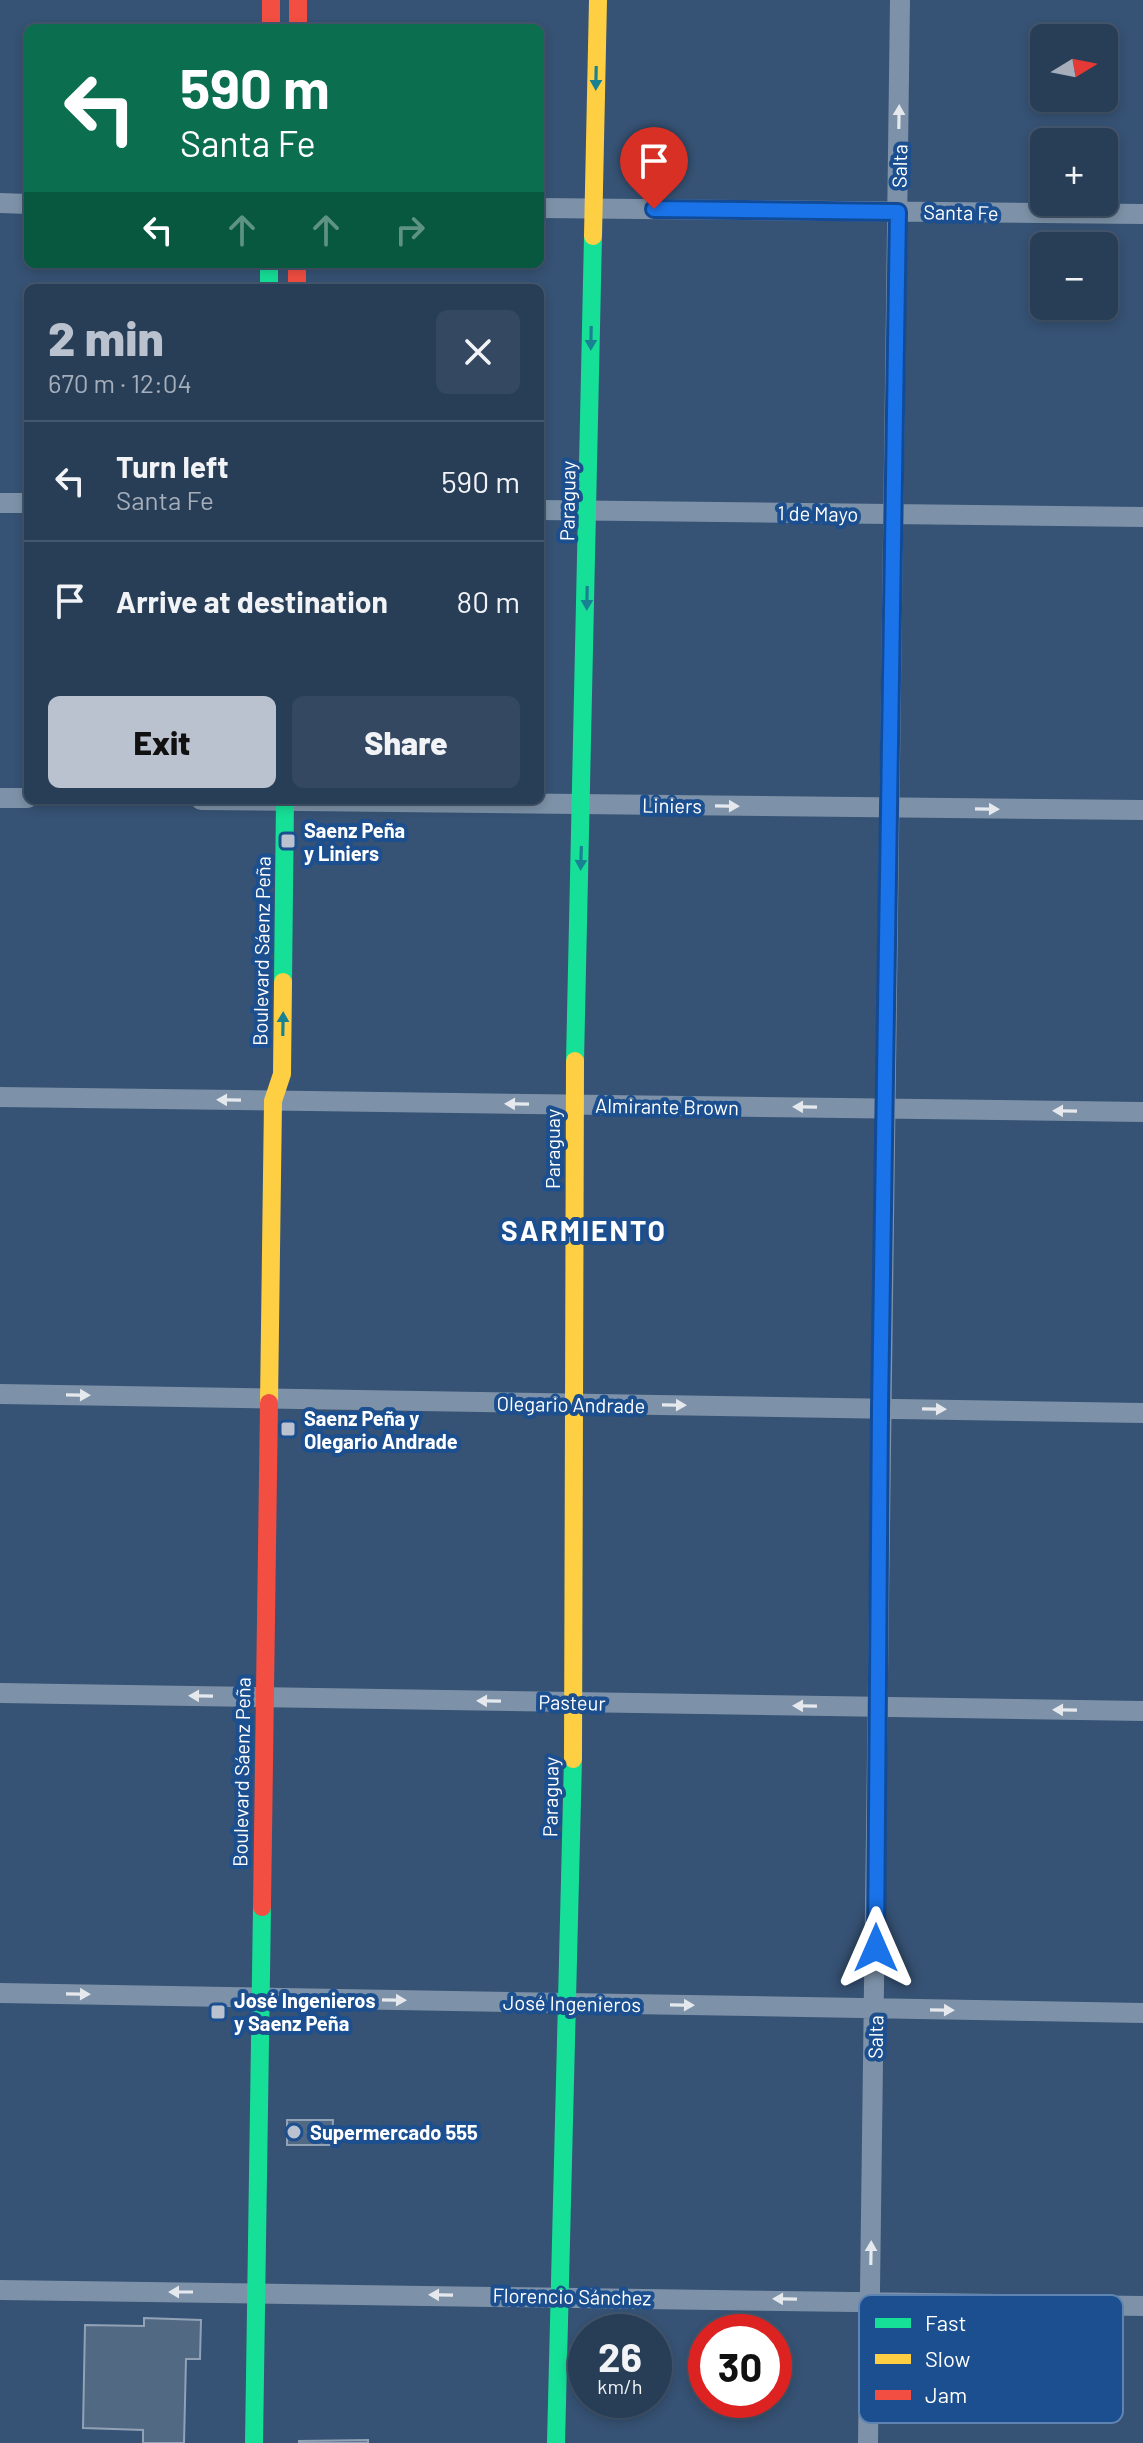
<!DOCTYPE html>
<meta charset="utf-8">
<style>
:root{--surface:#283e57;--page:#344961;--text:#f1f3f6;--muted:#a5aeba;--line:#44576d;--accent:#b9c2ce}
body{margin:0;font-family:Barlow,sans-serif;background:var(--page);color:var(--text);height:100vh;display:flex;flex-direction:column;font-size:30px;white-space:nowrap}
*{box-sizing:border-box;margin:0}
p{font-size:26px;color:var(--muted)}
.icon{flex:none;width:44px;height:44px;fill:none;stroke:currentColor;stroke-width:2;stroke-linecap:round;stroke-linejoin:round}
.map{position:relative;flex:1;overflow:hidden}
.side{position:absolute;left:24px;top:284px;width:520px;height:520px;display:flex;flex-direction:column;background:var(--surface);border-radius:12px;box-shadow:0 4px 12px #0003,0 0 0 2px var(--line)}
.side>*{flex:none}
.banner{position:absolute;left:24px;top:24px;width:520px;height:244px;border-radius:12px;box-shadow:0 4px 12px #0003,0 0 0 2px var(--line);background:#0b6e4f;color:#fff;overflow:hidden}
.needle{width:52px;rotate:80deg}
.buttons{position:absolute;left:1030px;top:24px;display:grid;gap:16px}
.buttons a{display:grid;place-items:center;width:88px;height:88px;border-radius:12px;background:var(--surface);box-shadow:0 4px 12px #0003,0 0 0 2px var(--line);font-size:40px}
.speed{position:absolute;left:568px;top:2314px;display:flex;gap:16px;font-size:40px;font-weight:700;text-align:center}
.speed>*{display:grid;place-content:center;width:104px;height:104px;border-radius:50%;background:var(--surface);box-shadow:0 4px 12px #0003,0 0 0 2px var(--line);line-height:1}
.speed small{font-size:20px;font-weight:400}
.speed .limit{border:12px solid #d22;background:#fff;color:#111}
.pin{position:absolute;display:grid;place-items:center;width:68px;height:68px;color:#fff;margin:-82px -34px;border-radius:50% 50% 50% 0;rotate:-45deg;box-shadow:0 0 8px #0007}
.pin .icon{rotate:45deg}
.me{position:absolute;width:88px;margin:-44px;rotate:0deg;stroke-linejoin:round;filter:drop-shadow(0 0 6px #0008)}
.turn{display:flex;align-items:center;gap:28px;height:168px;padding:0 24px;font-size:36px}
.turn .icon{width:104px;height:104px;stroke-width:2.5}
.turn b{display:block;font-size:56px;line-height:68px}
.lanes{display:flex;align-items:center;height:76px;padding:0 24px;background:#0003;justify-content:center;gap:40px;direction:ltr}
.lanes .off{opacity:.35}
.round{display:grid;place-items:center;flex:none;width:84px;height:84px;border-radius:12px;background:var(--page)}
.head{display:flex;align-items:center;justify-content:space-between;height:136px;padding:0 24px}
h1{font-size:48px;font-weight:800;line-height:60px;color:var(--accent)}
.cta{display:flex;gap:16px;margin-top:auto;padding:16px 24px}
.cta a{flex:1;height:92px;border-radius:12px;background:var(--accent);color:#111;font-size:32px;font-weight:800;line-height:92px;text-align:center}
.cta a+a{background:var(--page);color:var(--text)}
ul{padding:0;list-style:none}
li{display:flex;align-items:center;gap:24px;height:120px;padding:0 24px;border-top:2px solid var(--line)}
li div{flex:1}
li b{display:block;font-size:30px}
li em{font-style:normal}
.map>svg:first-child{display:block}
.building{fill:#526984;stroke:#92a2b6;stroke-width:2}
.lines{fill:none;stroke-linecap:round;stroke-linejoin:round}
.street{stroke:#7d92a8;stroke-width:20}
.fast{stroke:#16e098;stroke-width:18}
.slow{stroke:#ffcf43;stroke-width:18}
.jam{stroke:#f24e42;stroke-width:18}
.oneway{fill:#198292}
.oneway2{fill:#e5e9ee}
.route-casing{stroke:#114b97;stroke-width:20}
.route{stroke:#1a73e8;stroke-width:14}
.poi-dot{fill:#b9c2ce;stroke:#1b4f8f;stroke-width:3}
.labels{text-anchor:middle;dominant-baseline:central;stroke-width:8;stroke-linejoin:round;paint-order:stroke}
.street-label{font-size:20px;fill:#fff;stroke:#1b4f8f}
.poi-label{font-size:20px;font-weight:bold;fill:#fff;stroke:#1b4f8f;text-anchor:start}
.district-label{font-size:28px;font-weight:bold;letter-spacing:2px;fill:#fff;stroke:#1b4f8f}
.key{fill:#1b4f8f;stroke:#5f84b1;stroke-width:2}
.key-label{font-size:22px;fill:#fff}
</style>
<div class="map">
<svg width="1143" height="2443" viewBox="0 0 1143 2443">
<rect width="100%" height="100%" fill="#365274"/>
<!-- building -->
<path class="building" d="M287 2120H333L332 2145H287Z
M144 2318 201 2320 200 2359H186L184 2443H143V2430L83 2428 85 2325 144 2326Z
M368 2440V2443H299V2441Z"/>
<g class="lines">
<!-- street -->
<path class="street" d="M0 203 28 204
M540 208 1143 214
M0 503H28
M540 510 1143 517
M0 798H28
M201 800 1143 810
M0 1097 1143 1112
M0 1394 1143 1413
M0 1693 1143 1711
M0 1993 1143 2013
M0 2290 1143 2306
M868 2443 900 0"/>
<!-- fast -->
<path class="fast" d="M269 264V288
M283 982 285 800
M575 1061 593 236
M254 2443 262 1907
M556 2443 573 1759"/>
<!-- slow -->
<path class="slow" d="M593 236 598 0
M269 1403 273 1101 282 1074 283 982
M573 1759 575 1061"/>
<!-- jam -->
<path class="jam" d="M271 0V28
M298 0V28
M297 264V288
M262 1907 269 1403"/>
</g>
<!-- one-way arrows -->
<defs><path id="oneway-solid" d="M-6-.8H1V-3.2L6.5 0L1 3.2V.8H-6Z" transform="scale(2)"/></defs>
<g class="oneway">
<use href="#oneway-solid" transform="translate(596 78) rotate(91)"/>
<use href="#oneway-solid" transform="translate(591 338) rotate(91)"/>
<use href="#oneway-solid" transform="translate(587 598) rotate(91)"/>
<use href="#oneway-solid" transform="translate(581 858) rotate(92)"/>
<use href="#oneway-solid" transform="translate(283 1024) rotate(-89)"/>
</g>
<g class="oneway2">
<use href="#oneway-solid" transform="translate(899 117) rotate(-89)"/>
<use href="#oneway-solid" transform="translate(727 806) rotate(1)"/>
<use href="#oneway-solid" transform="translate(987 809) rotate(1)"/>
<use href="#oneway-solid" transform="translate(229 1100) rotate(-179)"/>
<use href="#oneway-solid" transform="translate(517 1104) rotate(-179)"/>
<use href="#oneway-solid" transform="translate(805 1107) rotate(-179)"/>
<use href="#oneway-solid" transform="translate(1065 1111) rotate(-179)"/>
<use href="#oneway-solid" transform="translate(78 1395) rotate(1)"/>
<use href="#oneway-solid" transform="translate(674 1405) rotate(1)"/>
<use href="#oneway-solid" transform="translate(934 1409) rotate(1)"/>
<use href="#oneway-solid" transform="translate(201 1696) rotate(-179)"/>
<use href="#oneway-solid" transform="translate(489 1701) rotate(-179)"/>
<use href="#oneway-solid" transform="translate(805 1706) rotate(-179)"/>
<use href="#oneway-solid" transform="translate(1065 1710) rotate(-179)"/>
<use href="#oneway-solid" transform="translate(78 1994) rotate(1)"/>
<use href="#oneway-solid" transform="translate(394 2000) rotate(1)"/>
<use href="#oneway-solid" transform="translate(682 2005) rotate(1)"/>
<use href="#oneway-solid" transform="translate(942 2010) rotate(1)"/>
<use href="#oneway-solid" transform="translate(871 2253) rotate(-89)"/>
<use href="#oneway-solid" transform="translate(181 2292) rotate(-180)"/>
<use href="#oneway-solid" transform="translate(441 2295) rotate(-179)"/>
<use href="#oneway-solid" transform="translate(785 2299) rotate(-179)"/>
</g>
<g class="lines">
<defs>
<path id="route" d="M654 209 898 212 880 1409 876 1948"/>
</defs>
<!-- route casing -->
<use href="#route" class="route-casing"/>
<!-- route -->
<use href="#route" class="route"/>
</g>
<!-- markers -->
<g class="poi-dot">
<rect x="280" y="833" width="16" height="16" rx="4"/>
<rect x="280" y="1421" width="16" height="16" rx="4"/>
<rect x="210" y="2004" width="16" height="16" rx="4"/>
<circle cx="294" cy="2132" r="8"/>
</g>
<g class="labels">
<!-- street labels -->
<g class="street-label">
<text transform="translate(899 166) rotate(-89)">Salta</text>
<text transform="translate(961 212) rotate(1)">Santa Fe</text>
<text transform="translate(567 501) rotate(-89)">Paraguay</text>
<text transform="translate(818 513) rotate(1)">1 de Mayo</text>
<text transform="translate(672 805) rotate(1)">Liniers</text>
<text transform="translate(261 951) rotate(-89)">Boulevard Sáenz Peña</text>
<text transform="translate(667 1106) rotate(1)">Almirante Brown</text>
<text transform="translate(552 1149) rotate(-90)">Paraguay</text>
<text transform="translate(571 1404) rotate(1)">Olegario Andrade</text>
<text transform="translate(572 1702) rotate(1)">Pasteur</text>
<text transform="translate(241 1772) rotate(-89)">Boulevard Sáenz Peña</text>
<text transform="translate(550 1797) rotate(-89)">Paraguay</text>
<text transform="translate(572 2003) rotate(1)">José Ingenieros</text>
<text transform="translate(875 2037) rotate(-89)">Salta</text>
<text transform="translate(572 2296) rotate(1)">Florencio Sánchez</text>
</g>
<!-- poi labels -->
<g class="poi-label">
<text x="304" y="830">Saenz Peña<tspan x="304" dy="23">y Liniers</tspan></text>
<text x="304" y="1418">Saenz Peña y<tspan x="304" dy="23">Olegario Andrade</tspan></text>
<text x="234" y="2000">José Ingenieros<tspan x="234" dy="23">y Saenz Peña</tspan></text>
<text x="310" y="2132">Supermercado 555</text>
</g>
<!-- district labels -->
<g class="district-label">
<text x="584" y="1230">SARMIENTO</text>
</g>
</g>
<!-- legend -->
<rect x="859" y="2295" width="264" height="128" rx="12" class="key"/>
<rect x="875" y="2318" width="36" height="10" fill="#16e098"/>
<rect x="875" y="2354" width="36" height="10" fill="#ffcf43"/>
<rect x="875" y="2390" width="36" height="10" fill="#f24e42"/>
<g class="key-label">
<text x="925" y="2331">Fast</text>
<text x="925" y="2367">Slow</text>
<text x="925" y="2403">Jam</text>
</g>
</svg>
<div class="buttons">
<a><svg class="needle" viewBox="-14 -14 28 28"><path d="M0-13l5 13h-10z" fill="#e53935"/><path d="M0 13l5-13h-10z" fill="#a5aeba"/></svg></a>
<a>+</a>
<a>−</a>
</div>
<div class="speed"><div>26<small>km/h</small></div><div class="limit">30</div></div>
<div class="pin" style="left:654px;top:209px;background:#d93025"><svg class="icon" aria-label="arrive" viewBox="0 0 24 24"><path d="M6 21V4h12l-3 4 3 4H6"/></svg></div>
<svg class="me" style="left:876px;top:1948px" viewBox="-20 -20 40 40"><path d="M0-17L14 15 0 8-14 15z" fill="#1a73e8" stroke="#fff" stroke-width="4"/></svg>
<div class="banner">
<div class="turn"><svg class="icon" aria-label="left" viewBox="0 0 24 24"><path d="M17 20v-9H6M10 6l-5 5 5 5"/></svg><div><b>590 m</b>Santa Fe</div></div>
<div class="lanes"><svg class="icon" aria-label="left" viewBox="0 0 24 24"><path d="M17 20v-9H6M10 6l-5 5 5 5"/></svg><svg class="icon off" aria-label="ahead" viewBox="0 0 24 24"><path d="M12 20V5M6 11l6-6 6 6"/></svg><svg class="icon off" aria-label="ahead" viewBox="0 0 24 24"><path d="M12 20V5M6 11l6-6 6 6"/></svg><svg class="icon off" aria-label="right" viewBox="0 0 24 24"><path d="M7 20v-9h11M14 6l5 5-5 5"/></svg></div>
</div>
<section class="side">
<div class="head"><div><h1>2 min</h1><p>670 m · 12:04</p></div><a class="round"><svg class="icon" aria-label="close" viewBox="0 0 24 24"><path d="M6 6l12 12M18 6L6 18"/></svg></a></div>
<ul>
<li><svg class="icon" aria-label="left" viewBox="0 0 24 24"><path d="M17 20v-9H6M10 6l-5 5 5 5"/></svg><div><b>Turn left</b><p>Santa Fe</p></div><em>590 m</em></li>
<li><svg class="icon" aria-label="arrive" viewBox="0 0 24 24"><path d="M6 21V4h12l-3 4 3 4H6"/></svg><div><b>Arrive at destination</b></div><em>80 m</em></li>
</ul>
<div class="cta"><a>Exit</a><a>Share</a></div>
</section>
</div>
